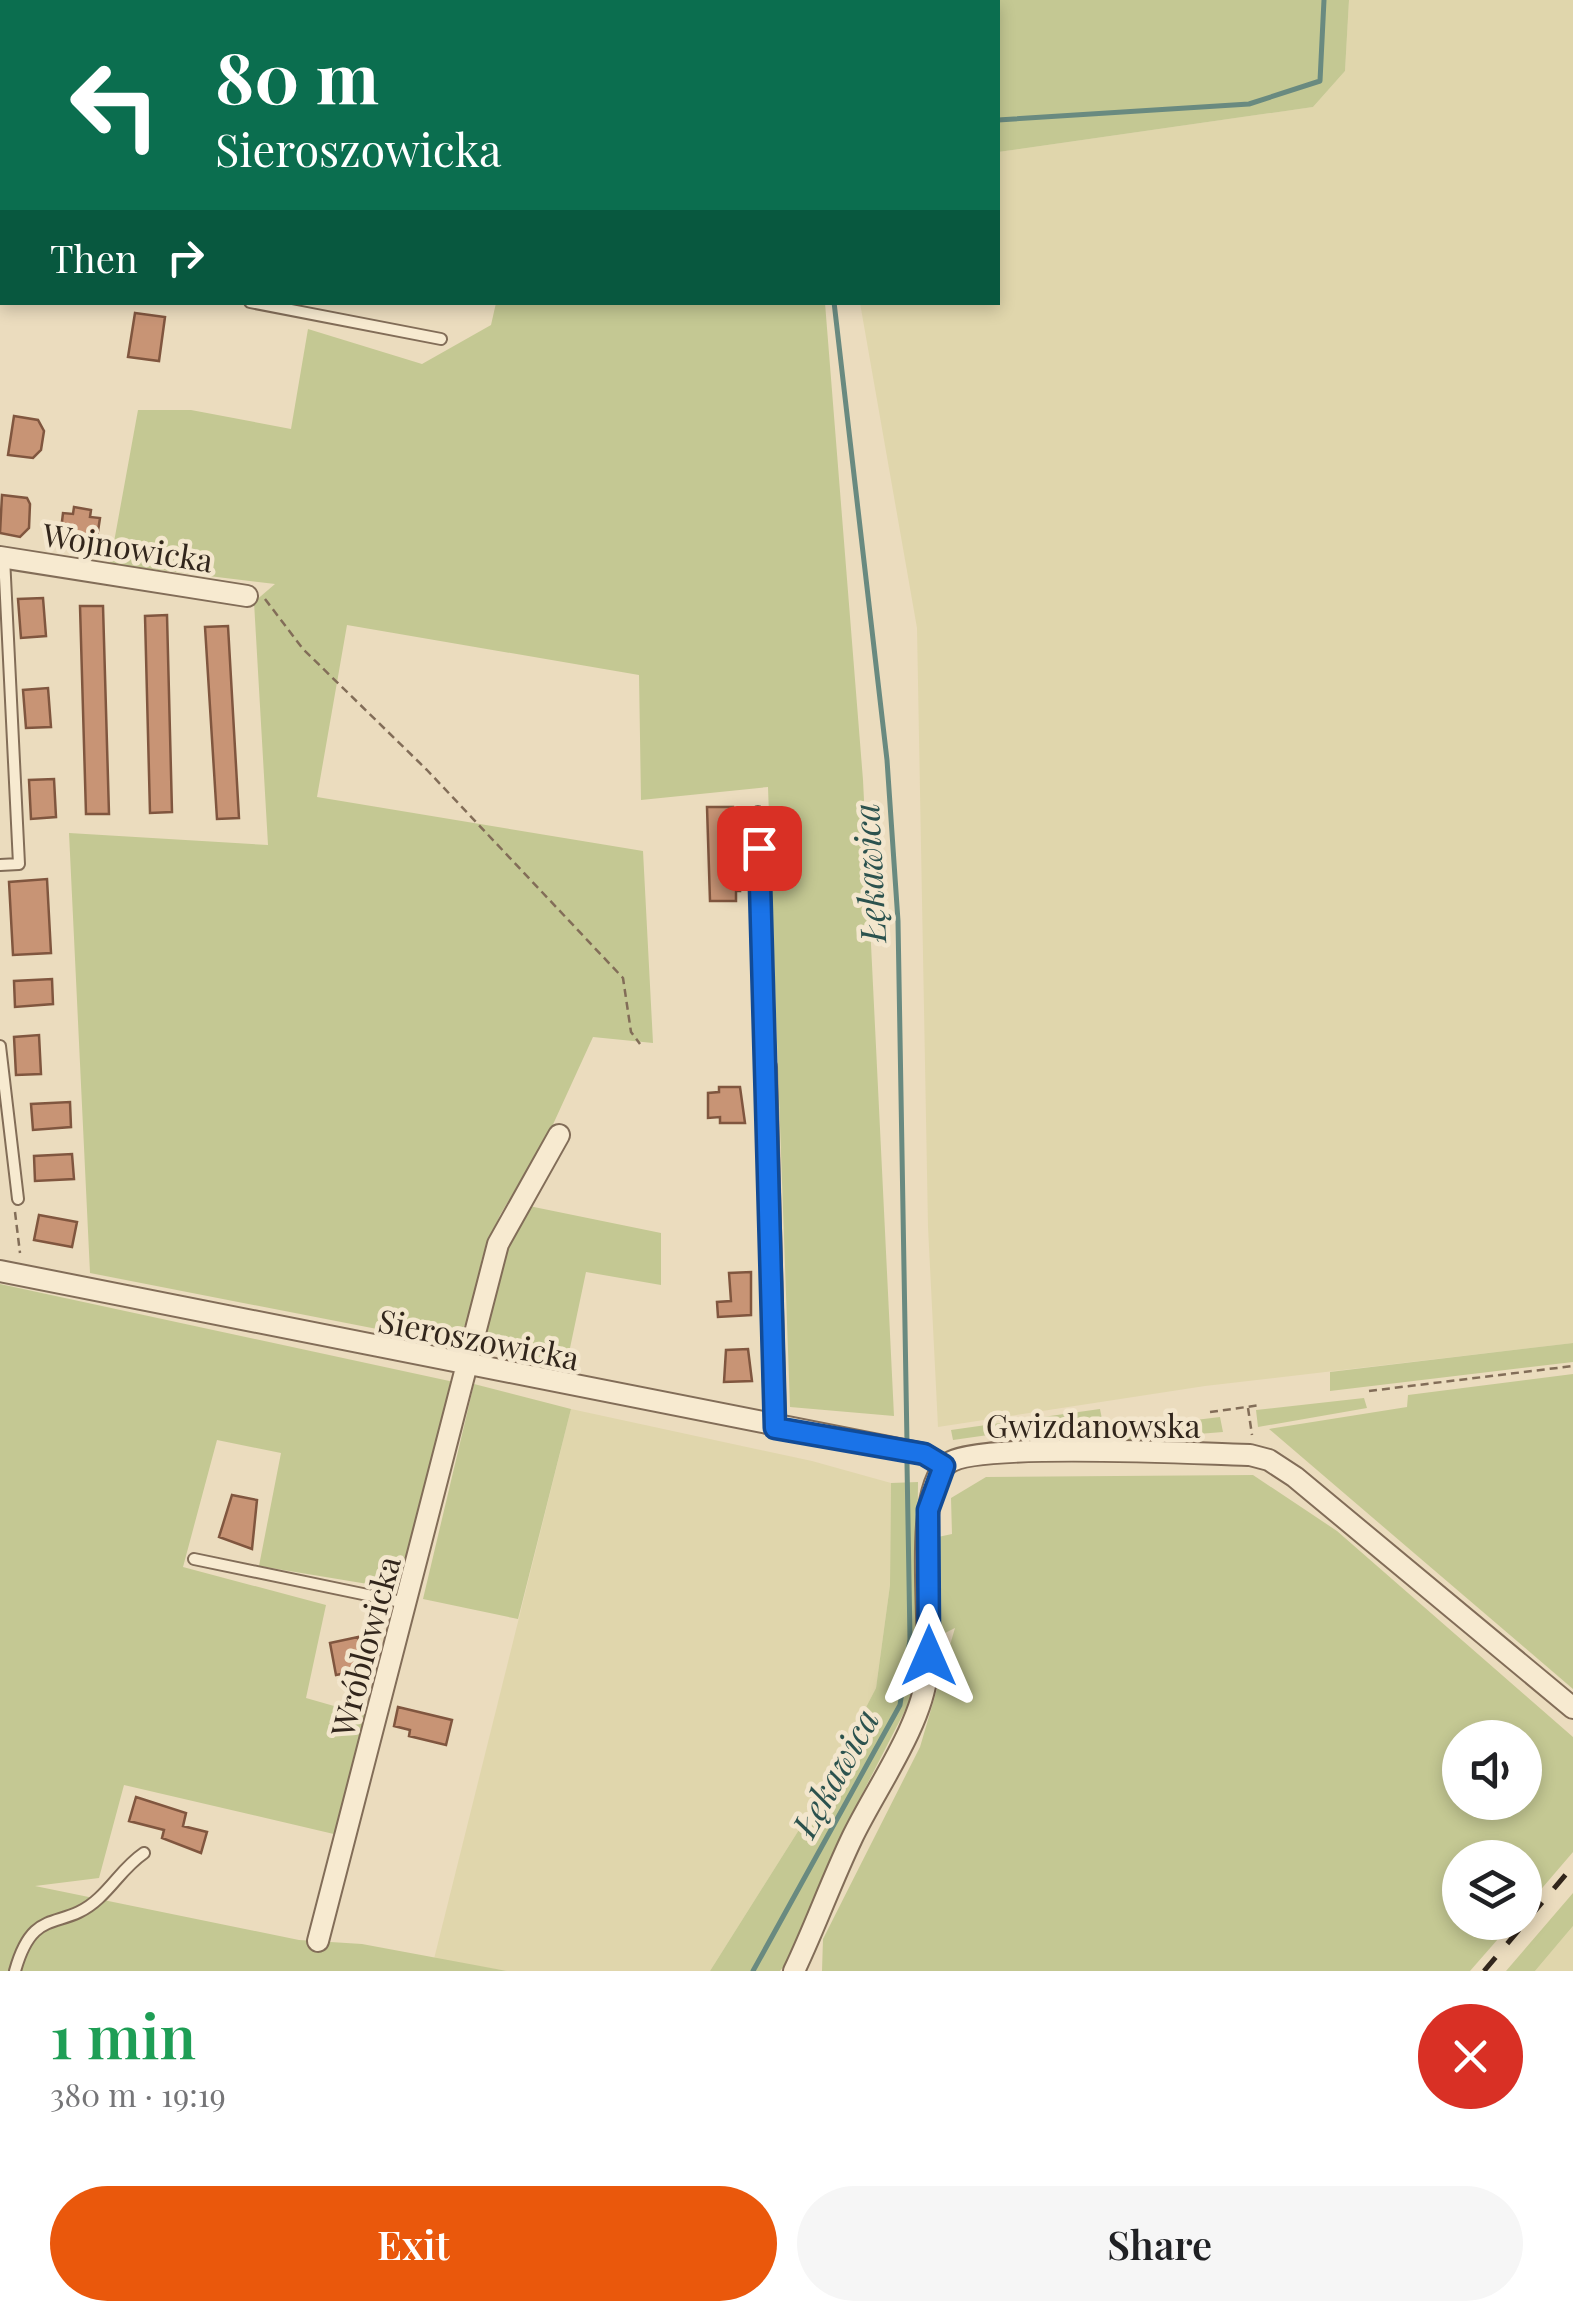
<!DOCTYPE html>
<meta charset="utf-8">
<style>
:root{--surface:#fff;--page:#f6f6f6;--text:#202124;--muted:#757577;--accent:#ea580c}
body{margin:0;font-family:"Playfair Display",serif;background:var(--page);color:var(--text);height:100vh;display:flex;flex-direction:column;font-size:38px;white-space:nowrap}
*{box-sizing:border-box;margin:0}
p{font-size:32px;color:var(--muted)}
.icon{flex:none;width:55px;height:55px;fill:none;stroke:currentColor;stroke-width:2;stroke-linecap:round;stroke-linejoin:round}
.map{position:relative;height:1971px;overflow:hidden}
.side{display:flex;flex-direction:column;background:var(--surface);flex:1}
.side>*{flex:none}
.top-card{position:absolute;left:0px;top:0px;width:1000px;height:305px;box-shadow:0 5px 15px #0003;background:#0b6e4f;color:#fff;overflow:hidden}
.tools{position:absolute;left:1442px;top:1720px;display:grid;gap:20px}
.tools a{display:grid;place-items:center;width:100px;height:100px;border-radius:50%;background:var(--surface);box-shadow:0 5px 15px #0003;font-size:50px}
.pin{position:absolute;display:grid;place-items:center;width:85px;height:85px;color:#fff;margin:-42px;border-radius:20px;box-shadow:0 5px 15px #0006}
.me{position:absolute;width:110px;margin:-55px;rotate:0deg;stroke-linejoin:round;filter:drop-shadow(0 0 8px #0008)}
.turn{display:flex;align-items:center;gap:35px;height:210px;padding:0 50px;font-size:45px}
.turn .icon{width:130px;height:130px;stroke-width:2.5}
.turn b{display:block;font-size:70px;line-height:85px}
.then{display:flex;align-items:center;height:95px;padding:0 50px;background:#0003;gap:20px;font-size:38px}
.round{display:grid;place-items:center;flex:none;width:105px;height:105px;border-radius:52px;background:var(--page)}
.overview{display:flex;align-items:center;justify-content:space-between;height:170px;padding:0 50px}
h1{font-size:60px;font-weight:600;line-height:75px;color:#1e9e55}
.action{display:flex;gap:20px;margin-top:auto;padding:20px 50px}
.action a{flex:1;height:115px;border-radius:60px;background:var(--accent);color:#fff;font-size:40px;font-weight:600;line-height:115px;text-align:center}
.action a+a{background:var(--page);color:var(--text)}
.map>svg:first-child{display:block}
.farmland{fill:#e0d6ac}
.green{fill:#c4c893;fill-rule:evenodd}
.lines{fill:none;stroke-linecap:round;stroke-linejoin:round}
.stream{stroke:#698a80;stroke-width:5}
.building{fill:#c89475;stroke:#80563f;stroke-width:2.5}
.service-casing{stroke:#826d58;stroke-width:14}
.minor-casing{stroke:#826d58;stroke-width:24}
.tertiary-casing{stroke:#826d58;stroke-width:29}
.path{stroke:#826d58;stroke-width:2.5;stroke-dasharray:8 5;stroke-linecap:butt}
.service{stroke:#f7ead0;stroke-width:10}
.minor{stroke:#f7ead0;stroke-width:20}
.tertiary{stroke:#f7ead0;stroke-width:25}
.rail{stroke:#32261c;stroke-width:5;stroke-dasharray:18 18;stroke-linecap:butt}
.route-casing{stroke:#114b97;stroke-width:25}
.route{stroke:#1a73e8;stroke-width:18}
.labels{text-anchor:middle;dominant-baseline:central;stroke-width:9;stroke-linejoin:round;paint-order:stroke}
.street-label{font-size:32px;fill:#32261c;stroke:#f3e6cd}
.water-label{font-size:35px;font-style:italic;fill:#2b524e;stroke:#f3e6cd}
</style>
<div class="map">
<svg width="1573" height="1971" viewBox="0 0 1573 1971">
<rect width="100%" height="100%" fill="#ebdcbe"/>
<!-- farmland -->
<path class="farmland" d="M83 0H795V2H81Z
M1349 0H1573V1343L1205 1386 938 1427 928 1227 917 628 860 303 998 302V152L1313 107 1345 71Z
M571 1409 812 1461 891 1483 890 1585 876 1688 819 1798 710 1971H507L434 1959Z
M1573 1926V1971H1535Z"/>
<!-- green -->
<path class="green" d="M795 0H1349L1345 71 1313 107 998 152V2Z
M496 303H825L863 780 894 1416 790 1407 768 787 641 800 639 675 347 625 317 797 643 851 653 1043 593 1037 550 1131 500 1215 482 1258 471 1314 454 1344 90 1273 69 833 268 845 254 602 275 584 110 564 138 410H191L291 429 308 329 422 364 491 325Z
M529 1206 661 1233V1285L586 1272 566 1367 484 1351C483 1299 504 1249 529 1206Z
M0 1284 454 1382 405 1579 392 1588 259 1566 281 1453 217 1440 183 1567 326 1605 306 1698 369 1716 338 1835 124 1785 99 1878 35 1886 299 1940 362 1944 507 1971H0Z
M1573 1343V1362L1330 1391V1372Z
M1573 1374V1689L1269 1429 1407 1407 1408 1395Z
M474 1384 571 1409 518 1619 423 1599Z
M1364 1398 1367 1408 1258 1427 1256 1410Z
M1100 1409 1102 1419 953 1440 951 1430Z
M1220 1417 1223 1432 1086 1443 1081 1434Z
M1253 1475 1337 1531 1573 1737V1852L1525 1908V1858H1460V1922L1512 1923 1470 1971H822L823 1939 920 1747 955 1628 939 1636 938 1537 952 1534 951 1498 986 1477ZM1460 1738H1525V1802H1460Z
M918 1482 916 1689 858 1802 789 1960 780 1971H710L819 1798 876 1688 890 1585 891 1483Z
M1573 1893V1926L1535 1971H1506Z"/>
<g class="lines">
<!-- stream -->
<path class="stream" d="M800 0 801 2
M998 120 1249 104 1320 81 1324 0
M834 302 887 760 898 921 907 1443
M753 1971 900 1705 910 1639 907 1463"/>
</g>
<!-- building -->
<path class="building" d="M135 313 165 317 159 361 128 357Z
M14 416 38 420 44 431 41 450 33 458 8 455Z
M2 495 27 498 30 504 29 528 20 537 0 533Z
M74 507 91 510 90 517 100 518 96 544 60 538 63 513 73 514Z
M43 598 46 636 21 638 18 599Z
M80 606H103L109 814H86Z
M167 615 172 812 150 813 145 616Z
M228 626 239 818 217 819 205 627Z
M48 688 51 727 26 728 23 690Z
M54 779 56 817 31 819 29 780Z
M707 807H733V816H738V834H734L740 891H736V901H710Z
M47 879 51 953 13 955 9 882Z
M52 979 53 1004 15 1007 14 981Z
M39 1035 41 1074 16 1075 14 1037Z
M719 1087H740L745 1123H720V1117L708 1118V1093L719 1092Z
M70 1102 71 1127 33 1130 31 1104Z
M72 1154 74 1179 35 1181 34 1156Z
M39 1215 77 1222 72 1247 34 1240Z
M751 1272V1315L718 1317 717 1302 731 1301 729 1273Z
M748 1349 752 1381 724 1382 726 1350Z
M232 1495 257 1500 252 1549 219 1537Z
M358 1637 365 1669 336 1675 330 1643Z
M398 1707 452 1720 446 1745 409 1736 410 1730 394 1726Z
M136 1797 186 1813 183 1826 207 1832 201 1853 162 1838 164 1830 129 1821Z"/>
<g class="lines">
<defs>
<path id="service" d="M250 302 441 339
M758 812 766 1067
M0 865 19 864 4 557
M0 1046 18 1199
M194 1559 406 1603
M15 1971C34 1903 62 1933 99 1898 116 1882 125 1866 144 1853"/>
<path id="minor" d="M0 287 2 285
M0 557 247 596
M766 1067 775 1428
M0 1271 924 1454 944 1466
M318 1941 498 1244 559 1135
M794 1971C815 1927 831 1882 852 1838 875 1790 922 1725 927 1673 932 1626 912 1493 947 1464 974 1441 1201 1454 1250 1455L1269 1460 1295 1477 1573 1708"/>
<path id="tertiary" d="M23 2 25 0
M0 27 2 24"/>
</defs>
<!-- service casing -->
<use href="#service" class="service-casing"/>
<!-- minor casing -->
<use href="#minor" class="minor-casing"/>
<!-- tertiary casing -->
<use href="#tertiary" class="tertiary-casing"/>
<!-- path -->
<path class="path" d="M59 2 62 0
M0 67 2 65
M265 599 303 649 427 770 623 978 631 1032 640 1044
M15 1212 20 1253
M1369 1391 1573 1366
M1248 1408 1252 1435
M1210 1412 1261 1405"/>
<!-- service -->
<use href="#service" class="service"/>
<!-- minor -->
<use href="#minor" class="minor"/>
<!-- tertiary -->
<use href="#tertiary" class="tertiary"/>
<!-- rail -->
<path class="rail" d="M1484 1971 1573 1866"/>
</g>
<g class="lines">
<defs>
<path id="route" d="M759 848 775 1428 924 1454 944 1466 928 1510 929 1656"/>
</defs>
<!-- route casing -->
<use href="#route" class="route-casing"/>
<!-- route -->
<use href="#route" class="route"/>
</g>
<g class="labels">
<!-- street labels -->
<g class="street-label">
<text transform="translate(128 546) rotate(9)">Wojnowicka</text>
<text transform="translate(479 1338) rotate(11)">Sieroszowicka</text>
<text x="1093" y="1424">Gwizdanowska</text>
<text transform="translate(364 1646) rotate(-75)">Wróblowicka</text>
</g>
<!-- water labels -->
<g class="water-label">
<text transform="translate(868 873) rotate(-93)">Łękawica</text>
<text transform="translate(834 1772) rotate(-61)">Łękawica</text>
</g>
</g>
</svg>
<div class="tools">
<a><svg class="icon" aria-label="sound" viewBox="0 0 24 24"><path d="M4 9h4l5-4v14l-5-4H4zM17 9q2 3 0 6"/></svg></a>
<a><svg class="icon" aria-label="layers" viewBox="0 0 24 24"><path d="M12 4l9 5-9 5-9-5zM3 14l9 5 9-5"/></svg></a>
</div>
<div class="pin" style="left:759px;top:848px;background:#d93025"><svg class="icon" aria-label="arrive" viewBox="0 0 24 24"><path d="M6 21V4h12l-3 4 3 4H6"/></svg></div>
<svg class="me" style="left:929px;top:1656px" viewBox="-20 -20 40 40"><path d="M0-17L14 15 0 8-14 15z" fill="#1a73e8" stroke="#fff" stroke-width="4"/></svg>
<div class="top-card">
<div class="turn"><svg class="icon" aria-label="left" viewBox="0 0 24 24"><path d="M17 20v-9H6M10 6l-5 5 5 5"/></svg><div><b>80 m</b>Sieroszowicka</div></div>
<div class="then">Then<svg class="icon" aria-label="right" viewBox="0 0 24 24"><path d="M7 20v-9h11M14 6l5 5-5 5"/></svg></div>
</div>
</div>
<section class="side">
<div class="overview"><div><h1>1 min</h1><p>380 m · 19:19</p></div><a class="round" style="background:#d93025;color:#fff"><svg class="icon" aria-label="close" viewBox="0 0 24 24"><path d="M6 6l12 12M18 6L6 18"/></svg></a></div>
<div class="action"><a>Exit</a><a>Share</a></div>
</section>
